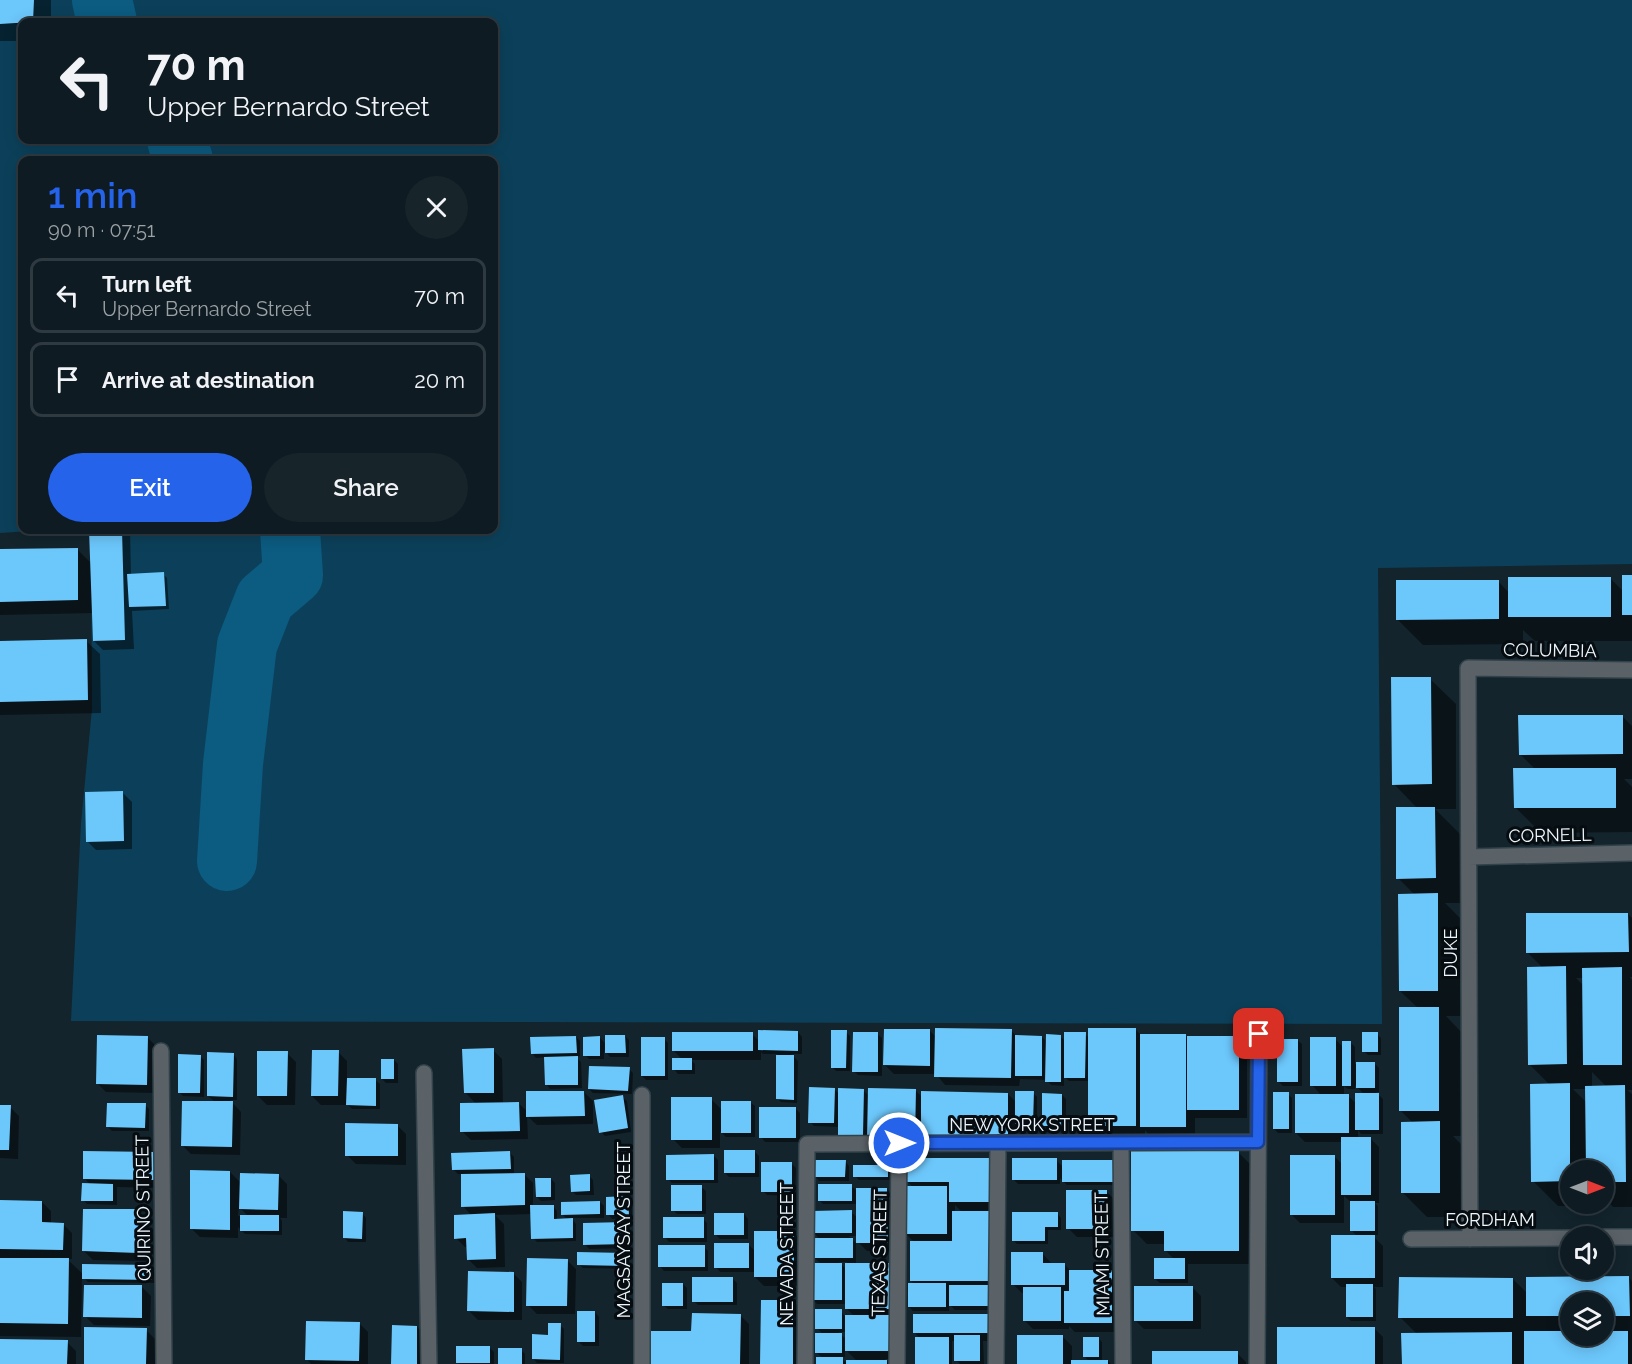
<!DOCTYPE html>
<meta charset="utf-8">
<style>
:root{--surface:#0e1b22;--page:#17242a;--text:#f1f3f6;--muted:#9ba1a5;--line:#2e3940;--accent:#2563eb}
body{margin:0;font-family:Raleway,sans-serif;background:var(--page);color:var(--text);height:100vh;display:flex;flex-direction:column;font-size:22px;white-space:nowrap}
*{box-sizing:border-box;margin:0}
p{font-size:20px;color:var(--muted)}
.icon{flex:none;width:33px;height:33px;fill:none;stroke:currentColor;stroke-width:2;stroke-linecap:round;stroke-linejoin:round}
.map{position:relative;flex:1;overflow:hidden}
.drawer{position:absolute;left:18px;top:156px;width:480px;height:378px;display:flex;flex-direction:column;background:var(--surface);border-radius:12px;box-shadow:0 3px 15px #0003,0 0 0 2px var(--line)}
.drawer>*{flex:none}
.guide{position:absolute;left:18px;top:18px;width:480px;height:126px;border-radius:12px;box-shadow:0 3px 15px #0003,0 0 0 2px var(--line);background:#0e1b22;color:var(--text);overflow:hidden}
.needle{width:39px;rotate:90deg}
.controls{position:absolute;left:1560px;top:1160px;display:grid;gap:12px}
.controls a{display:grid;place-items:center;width:54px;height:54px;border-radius:50%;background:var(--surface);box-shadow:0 3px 15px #0003,0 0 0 2px var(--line);font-size:30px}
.pin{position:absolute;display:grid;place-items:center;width:51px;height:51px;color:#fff;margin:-26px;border-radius:12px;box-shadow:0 3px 9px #0006}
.me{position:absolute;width:66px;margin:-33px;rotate:90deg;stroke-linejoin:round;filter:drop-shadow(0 0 4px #0008)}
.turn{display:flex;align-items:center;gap:21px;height:126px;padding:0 30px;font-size:27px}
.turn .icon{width:78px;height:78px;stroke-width:2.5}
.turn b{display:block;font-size:42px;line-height:51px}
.round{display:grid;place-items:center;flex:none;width:63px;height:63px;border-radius:32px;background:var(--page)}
.overview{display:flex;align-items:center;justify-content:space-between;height:102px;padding:0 30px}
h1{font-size:36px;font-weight:600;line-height:45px;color:var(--accent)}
.cta{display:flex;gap:12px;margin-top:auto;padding:12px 30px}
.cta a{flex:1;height:69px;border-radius:36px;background:var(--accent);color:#fff;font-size:24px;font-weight:600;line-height:69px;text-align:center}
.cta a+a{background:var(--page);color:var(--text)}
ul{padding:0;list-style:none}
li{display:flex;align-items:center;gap:18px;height:75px;margin:0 12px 9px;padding:0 18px;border:3px solid var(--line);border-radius:12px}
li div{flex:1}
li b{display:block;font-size:22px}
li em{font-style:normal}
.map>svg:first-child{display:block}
.green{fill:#0c405a}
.shadow{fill:#0007;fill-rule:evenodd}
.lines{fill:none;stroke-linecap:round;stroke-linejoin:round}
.river{stroke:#0c5b81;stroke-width:60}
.building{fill:#6cc7fb}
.minor-casing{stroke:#31424a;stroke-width:18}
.minor{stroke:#5a6267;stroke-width:15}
.route-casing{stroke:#184099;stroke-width:15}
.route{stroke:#2563eb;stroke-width:10}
.labels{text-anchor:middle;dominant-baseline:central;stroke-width:6;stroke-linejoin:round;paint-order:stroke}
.street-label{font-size:18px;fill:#ecf7fd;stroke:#060c10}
</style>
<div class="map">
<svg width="1632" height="1364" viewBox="0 0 1632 1364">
<rect width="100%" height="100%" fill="#13242d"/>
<!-- green -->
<path class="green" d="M34 0H1632V564L1378 568 1382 1024 71 1021 81 823 92 709 91 530H494V160H22V530H32L31 531 0 533V24H22V140H494V22H33Z"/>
<!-- shadow -->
<path class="shadow" d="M0 0H51V22H22V41H0Z
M91 530H130L131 575 163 574 167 578 169 609 132 611 134 649 103 650 94 641V613L0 615V551L77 549 92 564Z
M1632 577V641H1535L1523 630V644L1423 645 1397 619 1498 581 1509 593 1610 578 1623 591Z
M86 641 100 654 101 713 0 715V643Z
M1430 679 1456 704V809H1435L1460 834 1461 903H1445L1462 920 1463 1016H1446L1463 1034V1136H1453L1465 1148V1217H1427L1402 1192 1413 1123 1401 1111 1418 1008 1400 991 1415 895 1398 878 1418 809 1394 784Z
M1622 716 1632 726V779H1624L1632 787V832L1541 833 1516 808 1536 770 1520 754Z
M123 793 132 802V849L96 850 87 841Z
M1628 914 1632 918V977H1630L1632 980V1090H1627L1632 1094V1207H1613L1604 1197V1170H1570V1203H1595V1206H1558L1533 1181 1550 1085 1529 1064 1543 968 1528 953ZM1576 978H1584V986ZM1592 1072 1607 1087H1592ZM1573 1089H1587V1103Z
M1011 1030 1017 1037H1042L1048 1043 1060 1036 1066 1042 1085 1034 1089 1038 1136 1030 1142 1036 1238 1037 1247 1046V1118H1195V1136H1150L1145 1130V1134H1098L1089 1125V1081H1069L1064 1076V1086L1051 1085 1047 1080 1020 1079 1019 1086 945 1085 936 1074H894L885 1065 930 1031 936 1037Z
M798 1032 802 1037V1054H791L798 1061 797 1103 781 1102 777 1098 778 1054H763L761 1052V1060H691L695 1064V1074H678L674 1069 683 1060 674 1051 752 1034 759 1041Z
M846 1032 850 1036V1071H836L832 1067Z
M877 1034 882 1038V1076L858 1075 854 1071Z
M1377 1034 1381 1038V1055H1368L1364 1051Z
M625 1036 629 1040V1057H610L604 1050V1059H589L585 1055 600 1038 606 1044Z
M147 1037 156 1046V1093L106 1092 97 1083Z
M576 1037 580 1041V1056L576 1057 581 1062 582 1088 550 1089 546 1084V1057L536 1058 532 1053Z
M664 1039 668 1043V1080H646L642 1076Z
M1335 1039 1343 1047 1351 1043 1355 1047V1064H1375L1379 1068V1092H1376L1383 1099V1134H1361L1358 1130V1138H1370L1379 1147V1203H1375L1378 1206V1235H1372L1383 1246V1287H1374L1376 1289V1321H1351L1347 1317V1287H1341L1332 1278 1358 1237 1352 1231V1203L1344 1196V1223H1300L1291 1214 1335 1157 1342 1164V1142H1305L1296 1133 1322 1096 1312 1085ZM1355 1085 1365 1095 1357 1104 1348 1096H1344V1086L1348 1089H1355Z
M1297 1040 1302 1044V1086H1283L1279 1082Z
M493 1050 502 1059 503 1103H518L528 1112 584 1092 593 1101V1124L537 1125 527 1116 528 1139 471 1140 462 1131 476 1104 465 1092Z
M338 1052 347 1061V1079L375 1080 380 1084V1109H352L348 1105H321L312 1096Z
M287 1053 296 1062 295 1105H267L258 1096Z
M233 1054 237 1059V1100H230L241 1112 240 1155 191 1154 182 1145 215 1102 208 1096Z
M200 1056 204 1060V1097L183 1096 179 1092Z
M394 1060 398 1064V1083H386L382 1079Z
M629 1069 633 1073 632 1094 593 1093 589 1089Z
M834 1089 840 1095 863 1090 869 1096 915 1090 923 1098 1008 1094 1017 1103 1033 1093 1037 1097V1128H1021L1016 1124V1146L844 1138 839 1134V1127L814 1126 810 1122Z
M1288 1094 1292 1098V1133H1278L1274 1129Z
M1062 1095 1066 1099V1130L1047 1129 1043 1125Z
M622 1097 627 1101 631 1132 605 1136 601 1132Z
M711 1099 722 1110 750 1102 755 1106V1137H726L720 1131V1148H682L673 1139Z
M145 1105 149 1109V1131H112L108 1127Z
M0 1107H10L19 1116 18 1159 0 1158Z
M795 1108 800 1113V1142H765L761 1137Z
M397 1125 406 1134V1165L356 1164 347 1155Z
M755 1152 759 1156V1177H729L725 1173Z
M1238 1152 1252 1166V1264H1188V1283H1160L1155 1279 1174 1259 1166 1251V1244H1147L1133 1230Z
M154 1153 162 1188 117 1187V1205L87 1204 83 1200 91 1185 84 1178Z
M510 1153 514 1157V1174H524L533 1183V1206H553L557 1211V1220H568L562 1214 600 1202 604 1206V1218H571L576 1224V1241L537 1242 533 1238 532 1214 495 1215 504 1224 505 1267 477 1268 468 1259V1247H465L456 1238 472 1216 463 1206 462 1174H458L453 1169Z
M714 1156 718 1160V1183H672L668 1179Z
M1056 1160 1063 1167 1113 1161 1117 1185H1067L1060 1178V1184H1018L1014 1180Z
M845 1161 849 1166V1181H819L815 1176Z
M792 1164 796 1168 795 1196 767 1195 763 1191Z
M888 1166 892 1170V1180H859L855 1176Z
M1000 1169 998 1310H955L949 1304V1311H913L909 1307 915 1285 911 1281 914 1242 906 1234 913 1187 908 1182ZM955 1205 962 1212H955Z
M230 1172 241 1183 278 1175 287 1184V1218H280L282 1221V1235L245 1234 238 1227V1238L200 1237 191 1228ZM239 1206 244 1212 248 1216H238Z
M589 1176 593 1180 594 1195H576L572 1191Z
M551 1179 555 1183V1200L541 1201 537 1197Z
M851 1186 858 1192 887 1189 896 1198V1251H867L858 1242V1236H849L856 1243V1264H889L898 1273 900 1359H885L889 1364H818L823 1358 817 1353 824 1335 817 1328 841 1311 845 1317H855L847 1309V1304H817L813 1300 821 1264 815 1258 820 1239 814 1233 851 1212 858 1218V1204H823L819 1200ZM839 1262H847V1270ZM838 1332H847V1340ZM845 1349 857 1361 848 1364 840 1357H845Z
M701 1187 706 1191V1214H677L673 1210Z
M1107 1192 1116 1201V1237H1077L1068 1228Z
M628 1198 632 1202V1218L612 1219 608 1214Z
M0 1202H42L51 1211V1224H63L72 1233V1259H67L84 1275 152 1266 156 1270 155 1283 88 1282 82 1276 81 1337 0 1336Z
M138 1211 147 1220 146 1261 93 1260 84 1251Z
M362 1213 366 1218V1242H348L344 1237Z
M1057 1213 1061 1218V1230H1048V1244H1017L1013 1240Z
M744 1214 748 1219V1239H720L716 1235Z
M703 1219 707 1223V1242H669L665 1237Z
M626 1224 630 1228V1248L589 1249 585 1244Z
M794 1233 803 1242V1286H764L755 1277V1272H720L716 1267 748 1244 755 1251Z
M704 1247 708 1251V1271H664L660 1266Z
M625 1254 629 1258V1269L583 1268 579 1264Z
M1043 1254 1052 1264H1064L1072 1272H1112L1121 1281V1332H1075L1069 1326V1329H1033L1024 1320V1293H1022L1013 1284Z
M567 1260 576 1269 575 1314H537L528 1305Z
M513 1273 522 1282V1320H478L469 1311Z
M1629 1278 1632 1281V1364H1403L1417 1334 1400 1317 1513 1279 1527 1293ZM1570 1302H1604V1335H1570Z
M733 1279 737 1283V1305H698L694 1301Z
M683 1284 687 1288V1309H668L663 1305Z
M142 1287 151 1296 150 1326 94 1325 85 1316Z
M1192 1287 1201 1296V1329H1144L1135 1320Z
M793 1301 802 1310 801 1364H762Z
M595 1312 599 1317V1346H583L579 1342Z
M740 1315 749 1324V1364H652L693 1333Z
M995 1315 1004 1324V1341H983L984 1364H960L956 1360V1341H952V1364H916L921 1339 914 1332Z
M359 1323 368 1332V1364H311L307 1359Z
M560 1325 564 1329V1363H537L533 1358Z
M417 1327 421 1331 420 1364H393Z
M1374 1328 1383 1337V1364H1279Z
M146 1330 155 1339V1364H85Z
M1063 1337 1072 1346V1361H1089L1085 1357 1098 1338 1102 1342V1361H1108L1111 1364H1018Z
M0 1341 67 1342 76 1351V1364H0Z
M490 1348 494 1352V1364H459L457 1362Z
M521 1350 525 1354V1364H499Z
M1237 1353 1246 1362V1364H1154Z"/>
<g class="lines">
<!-- river -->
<path class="river" d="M102 0 107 22
M177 140 183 160
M227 861 233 764 247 645 265 599 293 575 290 530"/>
</g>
<!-- building -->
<path class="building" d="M0 0H34L33 22 0 24Z
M89 530H122L125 640 93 641Z
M78 548V600L0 602V549Z
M164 572 166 606 129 607 127 574Z
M1622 575H1632V615H1622Z
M1508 577H1611V617H1508Z
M1396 580H1499V619L1396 620Z
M87 639 88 700 0 702V641Z
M1391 677H1431L1432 784 1392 785Z
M1518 715H1623V754L1519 755Z
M1513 768H1616V808H1514Z
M123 791 124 841 86 842 85 792Z
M1396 807H1435L1436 878 1396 879Z
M1438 893V991H1399L1398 894Z
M1526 913H1628L1629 952 1526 953Z
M1566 966 1567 1064 1528 1065 1527 967Z
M1622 967V1065H1583L1582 968Z
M1399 1007H1439V1111H1399Z
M935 1028 1012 1029 1011 1078 934 1077Z
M1088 1028H1136V1126H1088Z
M884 1029H930V1066L883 1065Z
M758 1030 798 1031V1051L758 1050Z
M831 1030H847L846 1068H831Z
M672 1032H753V1051H672Z
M853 1032H878V1072H852Z
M1064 1032H1086L1085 1078H1064Z
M1362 1032H1378V1052H1362Z
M1046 1034 1061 1035V1082H1045Z
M1140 1034H1186V1127H1140Z
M97 1035 148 1036 147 1085 96 1084Z
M605 1035H625L626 1053H605Z
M1015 1035 1042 1036V1076H1015Z
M576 1036 577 1053 531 1054 530 1037Z
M600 1036V1056H583V1037Z
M1187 1036H1239V1110H1187Z
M641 1037H665V1076H641Z
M1310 1037H1336V1086H1310Z
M1277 1039H1298V1082H1277Z
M1342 1041H1351V1086H1342Z
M494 1048V1093H464L462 1049Z
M312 1050H339L338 1096H311Z
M257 1051H288L287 1096H257Z
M207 1052 234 1053 233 1097 207 1096Z
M178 1054 201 1055 200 1093H178Z
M776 1055H794V1100L776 1099Z
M578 1056V1085H545L544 1057Z
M672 1058H692V1070H672Z
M381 1059H394V1079H381Z
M1356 1062H1375V1088H1356Z
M589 1066 630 1067 628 1091 588 1089Z
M347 1078H376V1106L346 1105Z
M1570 1083V1181L1531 1182 1530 1084Z
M1625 1085 1626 1182H1604V1170H1586L1585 1086Z
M809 1087 835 1088 834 1123H808Z
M838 1088 864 1089 863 1135H838Z
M868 1088 916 1089 915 1141 867 1140Z
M526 1091H584L585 1116 526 1117Z
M921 1091 1008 1093V1138L921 1136Z
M1015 1091H1034L1033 1124H1015Z
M1273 1092H1289V1129H1273Z
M1042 1093 1062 1094V1126H1042Z
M1355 1093H1379V1130H1355Z
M1295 1094H1349V1133H1295Z
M623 1095 628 1128 599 1133 594 1100Z
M671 1097H712V1140H671Z
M182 1101H233L232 1147 181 1146Z
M721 1101H751V1133H721Z
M519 1102 520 1131 460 1132V1103Z
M107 1103H146L145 1128 106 1127Z
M0 1105H11L9 1150H0Z
M759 1107H796V1138H759Z
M1440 1121V1193H1401V1122Z
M345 1123 398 1124V1156H345Z
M1341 1137H1371V1195H1341Z
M724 1150H755V1173H724Z
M83 1151 155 1152 154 1180 83 1179Z
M510 1151 511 1169 452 1170 451 1153Z
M1131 1151H1239V1251H1164V1231H1131Z
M714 1154V1180H666V1155Z
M1290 1155H1335V1215H1290Z
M907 1158H991V1202H949V1182H907Z
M1012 1158H1057V1180H1012Z
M814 1160H846L845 1177H814Z
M1062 1160H1114V1182H1062Z
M761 1162H792V1192H761Z
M853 1165H888V1177H853Z
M190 1170 230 1171V1230L190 1229Z
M240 1173 279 1174 278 1210 239 1209Z
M525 1173V1205L461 1207V1174Z
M590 1174V1191L571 1192 570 1175Z
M535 1178H551V1197H536Z
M82 1183 113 1184V1201H81Z
M818 1184H852V1201H818Z
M671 1185H702V1211H671Z
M904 1186H947V1234H904Z
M856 1188H887L888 1243H856Z
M1066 1190H1107V1229H1066Z
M628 1196 629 1215H606V1197Z
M0 1200 42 1201V1222L64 1223 63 1250 0 1249Z
M600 1201V1214L561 1215V1202Z
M1350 1201H1375V1231H1350Z
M530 1205H554V1219L573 1218V1238L531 1239Z
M83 1209H139L138 1253 82 1251Z
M852 1210V1233H813V1211Z
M343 1211 363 1212 362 1239 343 1238Z
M952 1211H995V1281H910V1241H952Z
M1012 1212H1058V1227H1045V1241H1012Z
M495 1213 496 1259 467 1260 466 1238 454 1239V1215Z
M714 1213H744V1235H714Z
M240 1215H279V1231H240Z
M663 1217H704V1238H663Z
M626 1222 627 1244 583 1245V1223Z
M754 1231H794V1277H754Z
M1331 1235H1375V1278H1331Z
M813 1238H853V1258H813Z
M714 1243H749V1268H714Z
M658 1245H705V1267H658Z
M577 1252 626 1253V1266L577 1265Z
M1011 1252H1043V1263H1065V1285H1011Z
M0 1258H69L68 1324 0 1323Z
M527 1258 568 1259 567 1306H526Z
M1154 1258H1185V1279H1154Z
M811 1263H842V1300H811Z
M845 1263H890V1309H845Z
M82 1264 152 1265V1280L82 1279Z
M1069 1270H1112V1323H1064V1291H1069Z
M468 1271 514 1272V1312L467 1311Z
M1629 1276 1630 1316H1604V1302H1570V1316H1526V1277Z
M692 1277H733V1302H692Z
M1399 1277 1513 1278V1318H1398Z
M662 1283H683V1306H662Z
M908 1283H946V1307H908Z
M1346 1284H1373V1317H1346Z
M84 1285H142V1318L83 1317Z
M949 1285H995V1306H949Z
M1134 1286H1193V1321H1134Z
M1023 1287H1061V1321H1023Z
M761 1300H793V1364H760Z
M815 1309H842V1329H815Z
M577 1311H595V1342H577Z
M692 1313 741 1314 740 1364H649L650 1331H691Z
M913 1314H996V1333H913Z
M845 1315H891V1351H845Z
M306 1321 360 1322 359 1361 305 1360Z
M548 1323H561L560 1360 532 1359V1334L548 1335Z
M392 1325 417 1326V1364H391Z
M84 1327 147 1328 146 1364H84Z
M1277 1327H1375V1364H1277Z
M1524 1331H1570V1335H1604V1331H1628V1364H1524Z
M1512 1332V1364H1402L1401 1333Z
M815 1333H842V1353H815Z
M954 1335H980V1361H954Z
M1017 1335H1063V1364H1017Z
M915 1337H949V1364H915Z
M1083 1337H1099V1357H1083Z
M0 1339 68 1340 67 1364H0Z
M456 1346H490V1363H456Z
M498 1348H522V1364H498Z
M1152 1351H1238V1364H1152Z
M816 1357H843V1364H816Z
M846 1360H887V1364H846Z
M1071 1360H1108V1364H1071Z"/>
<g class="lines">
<defs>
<path id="minor" d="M1469 857 1632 853
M161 1051 164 1364
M424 1073 429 1364
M1121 1143 1123 1364
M1604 1237H1632
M1411 1239 1570 1238
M1470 1239 1468 668 1632 670
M642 1364V1095
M805 1364 807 1144 1258 1142
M897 1364 899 1143
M996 1364 998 1143
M1257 1364 1259 1034"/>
</defs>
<!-- minor casing -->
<use href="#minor" class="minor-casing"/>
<!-- minor -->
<use href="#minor" class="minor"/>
</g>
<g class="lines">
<defs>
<path id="route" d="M899 1143 1258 1142 1259 1034"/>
</defs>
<!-- route casing -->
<use href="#route" class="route-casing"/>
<!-- route -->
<use href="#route" class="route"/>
</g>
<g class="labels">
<!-- street labels -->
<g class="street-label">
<text transform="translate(1550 650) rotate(1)">COLUMBIA</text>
<text transform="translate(1550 835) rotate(-1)">CORNELL</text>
<text transform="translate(1450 953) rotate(-90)">DUKE</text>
<text x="1032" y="1124">NEW YORK STREET</text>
<text transform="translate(143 1208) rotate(-91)">QUIRINO STREET</text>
<text x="1490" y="1219">FORDHAM</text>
<text transform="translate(623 1230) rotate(-90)">MAGSAYSAY STREET</text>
<text transform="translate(879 1253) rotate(-89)">TEXAS STREET</text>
<text transform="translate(786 1254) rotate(-90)">NEVADA STREET</text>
<text transform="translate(1102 1254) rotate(-91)">MIAMI STREET</text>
</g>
</g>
</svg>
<div class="controls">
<a><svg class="needle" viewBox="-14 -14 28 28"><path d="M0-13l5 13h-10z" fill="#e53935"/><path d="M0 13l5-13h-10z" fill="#9ba1a5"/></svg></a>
<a><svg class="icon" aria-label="sound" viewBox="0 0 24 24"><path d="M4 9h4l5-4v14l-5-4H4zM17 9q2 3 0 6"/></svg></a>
<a><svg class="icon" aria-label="layers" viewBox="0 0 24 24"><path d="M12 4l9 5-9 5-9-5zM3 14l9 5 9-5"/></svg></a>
</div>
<div class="pin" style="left:1259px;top:1034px;background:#d93025"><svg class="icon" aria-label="arrive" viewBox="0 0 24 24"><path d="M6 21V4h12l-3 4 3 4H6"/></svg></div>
<svg class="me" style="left:899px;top:1143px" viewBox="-20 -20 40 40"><circle r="17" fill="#2563eb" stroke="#fff" stroke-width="3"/><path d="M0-11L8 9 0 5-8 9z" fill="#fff"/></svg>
<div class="guide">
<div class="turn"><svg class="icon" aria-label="left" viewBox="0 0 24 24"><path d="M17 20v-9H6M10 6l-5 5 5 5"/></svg><div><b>70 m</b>Upper Bernardo Street</div></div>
</div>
<section class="drawer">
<div class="overview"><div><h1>1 min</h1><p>90 m · 07:51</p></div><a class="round"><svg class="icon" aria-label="close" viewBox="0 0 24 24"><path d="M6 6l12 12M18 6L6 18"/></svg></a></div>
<ul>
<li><svg class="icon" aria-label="left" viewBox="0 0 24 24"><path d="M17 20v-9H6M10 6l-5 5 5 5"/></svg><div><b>Turn left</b><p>Upper Bernardo Street</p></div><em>70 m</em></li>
<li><svg class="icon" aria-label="arrive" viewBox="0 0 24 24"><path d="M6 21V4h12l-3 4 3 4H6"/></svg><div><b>Arrive at destination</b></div><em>20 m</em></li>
</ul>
<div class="cta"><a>Exit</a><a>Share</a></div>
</section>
</div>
